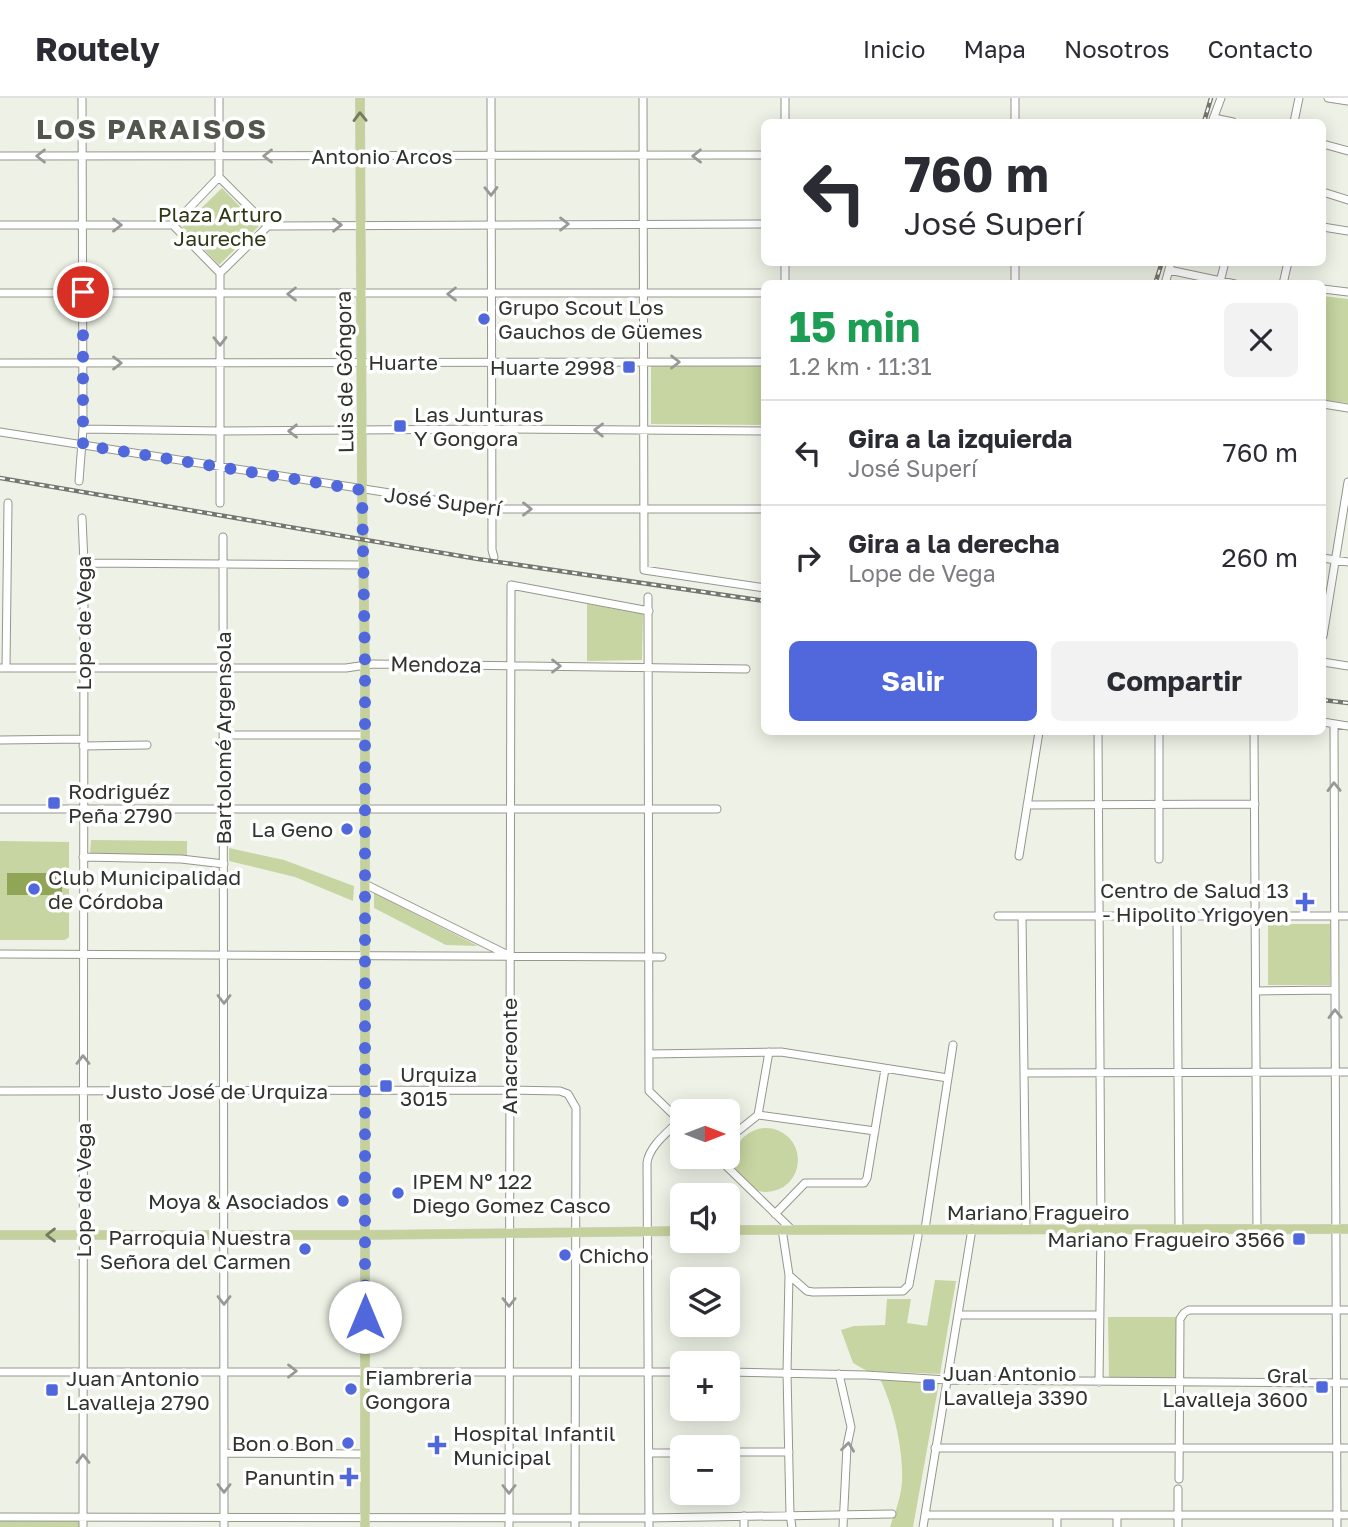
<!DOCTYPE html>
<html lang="es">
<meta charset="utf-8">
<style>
:root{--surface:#fff;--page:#f2f2f3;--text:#2b2b33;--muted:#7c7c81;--line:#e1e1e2;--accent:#5168dd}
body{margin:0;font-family:"Golos Text",sans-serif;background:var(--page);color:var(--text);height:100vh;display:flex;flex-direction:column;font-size:26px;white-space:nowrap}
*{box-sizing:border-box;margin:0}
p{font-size:23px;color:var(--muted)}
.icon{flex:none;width:38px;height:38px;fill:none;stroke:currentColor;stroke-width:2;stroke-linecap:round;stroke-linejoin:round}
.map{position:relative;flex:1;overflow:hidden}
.details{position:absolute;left:761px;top:182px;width:565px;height:455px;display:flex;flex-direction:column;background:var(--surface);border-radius:10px;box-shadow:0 4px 18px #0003}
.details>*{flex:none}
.hud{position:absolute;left:761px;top:21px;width:565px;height:147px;border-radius:10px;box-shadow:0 4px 18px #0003;background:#fff;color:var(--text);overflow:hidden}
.needle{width:46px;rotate:90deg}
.buttons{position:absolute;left:670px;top:1001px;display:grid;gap:14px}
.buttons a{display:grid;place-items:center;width:70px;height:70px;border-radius:10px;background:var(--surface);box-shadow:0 4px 18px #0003;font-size:35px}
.pin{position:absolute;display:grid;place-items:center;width:60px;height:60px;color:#fff;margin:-30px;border:4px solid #fff;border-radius:50%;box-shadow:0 2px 7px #0007}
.me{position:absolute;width:77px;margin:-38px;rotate:0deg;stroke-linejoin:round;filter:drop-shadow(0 0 5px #0008)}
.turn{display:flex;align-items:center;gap:24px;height:147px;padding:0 28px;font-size:32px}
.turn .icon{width:91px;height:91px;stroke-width:2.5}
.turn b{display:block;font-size:49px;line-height:60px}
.round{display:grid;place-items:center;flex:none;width:74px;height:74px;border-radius:10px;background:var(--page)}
.headline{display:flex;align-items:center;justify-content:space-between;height:119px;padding:0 28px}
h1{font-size:42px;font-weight:700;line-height:52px;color:#1e9e55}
.action{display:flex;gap:14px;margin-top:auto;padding:14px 28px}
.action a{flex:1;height:80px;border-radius:10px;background:var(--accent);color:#fff;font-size:28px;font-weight:700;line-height:80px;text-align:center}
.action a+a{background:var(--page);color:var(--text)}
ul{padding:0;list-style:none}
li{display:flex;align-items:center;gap:21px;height:105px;padding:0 28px;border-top:2px solid var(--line)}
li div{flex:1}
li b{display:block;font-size:26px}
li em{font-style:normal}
header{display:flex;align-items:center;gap:42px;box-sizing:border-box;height:98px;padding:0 35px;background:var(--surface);border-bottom:2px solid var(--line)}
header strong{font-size:33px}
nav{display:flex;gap:38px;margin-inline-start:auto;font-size:24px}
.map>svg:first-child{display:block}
.green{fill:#c6d5a1}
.water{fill:#91a556}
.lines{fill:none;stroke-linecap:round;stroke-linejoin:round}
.minor-casing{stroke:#94978d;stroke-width:9}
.major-casing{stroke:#d2d2d1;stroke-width:10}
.minor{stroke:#fff;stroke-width:7}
.major{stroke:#c4d19c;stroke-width:9}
.rail-casing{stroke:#74766f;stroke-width:4.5}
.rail{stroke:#fff;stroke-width:2;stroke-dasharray:5;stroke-linecap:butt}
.oneway{stroke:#737a60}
.oneway2{stroke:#989996}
.route{stroke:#5168dd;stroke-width:12;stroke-dasharray:0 21.6}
.poi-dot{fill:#5168dd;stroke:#fff;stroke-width:2.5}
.labels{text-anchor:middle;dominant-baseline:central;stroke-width:7;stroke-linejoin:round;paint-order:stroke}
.street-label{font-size:21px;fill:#31332e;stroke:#fff}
.park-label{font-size:21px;fill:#2f3715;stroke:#fff}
.poi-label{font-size:21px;fill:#31332e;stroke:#fff;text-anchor:start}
.district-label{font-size:28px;font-weight:bold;letter-spacing:2px;fill:#53564c;stroke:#fff}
</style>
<header>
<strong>Routely</strong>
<nav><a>Inicio</a><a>Mapa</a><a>Nosotros</a><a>Contacto</a></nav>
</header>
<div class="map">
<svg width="1348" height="1429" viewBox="0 0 1348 1429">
<rect width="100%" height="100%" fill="#eef2e6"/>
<!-- green -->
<path class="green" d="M222 90 259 128 219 167 182 129Z
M1323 198 1348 201V305L1323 302Z
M651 268H765V327L651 326Z
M587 506 643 516 642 562 587 563Z
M91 742 187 743V757L90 756Z
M0 743 69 744V839L65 842H0Z
M229 750 284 762 354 788 353 803 295 779 229 763Z
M374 795 478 848 446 847 374 810Z
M1268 826H1330V887H1268Z
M734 1062a32 32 0 1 1 64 0a32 32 0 1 1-64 0Z
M935 1182 956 1183 940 1276 867 1273 853 1265 841 1232 854 1228 885 1227 887 1201H911L907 1225 927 1228Z
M1108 1219H1176V1282H1109Z
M880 1281 939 1285 913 1429H890C894 1417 899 1405 901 1392 906 1361 894 1309 880 1281Z
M0 1419H83V1429H0Z"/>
<!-- water -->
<path class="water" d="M7 775H62V797H7Z"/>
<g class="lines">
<defs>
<path id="minor" d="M491 0 492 452 494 459
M643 0 644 472 765 490
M1015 0V24
M1328 0 1348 3
M1214 20 1233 24
M785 24V0
M1212 24 1221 0
M1294 24 1299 0
M1323 46 1348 53
M0 58 765 57
M219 79V0
M219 79 268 128
M1323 94 1348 102
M0 127H173L220 175
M173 127 219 79
M1323 129 1348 133
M1015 164V186
M1169 172 1235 186
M220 175 268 128 765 126
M1220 184 1225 164
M785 186V164
M1165 186 1171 164
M1283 186 1288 164
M1323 191 1348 194
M0 195H765
M0 265 765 264
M1323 306 1348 310
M83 331 221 333 492 331 765 333
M0 334 492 411H765
M79 383 83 331 82 0
M220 405V175
M82 420 84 465 83 1429
M223 439 224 1429
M1323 460 1348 464
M84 465 364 467
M648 499 649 993 682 1025
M1323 538 1348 384
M1323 564 1348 568
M0 570H346L373 566 746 571
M6 570 8 405
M1323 624 1348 628
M1334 626 1337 1429
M1098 634 1101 1131 1099 1284
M1159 634V761
M1254 634 1257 1131
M223 637H365
M0 642 83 641
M83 648 147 647
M1027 707 1255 706
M0 711H717
M1019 758 1039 634
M83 759 181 761 224 766
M365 786 506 856
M998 818H1348
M1022 818 1026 1131
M1177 819 1179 1131
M0 856 662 859
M1256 893 1335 892
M649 956 781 954 948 980
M1024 975 1348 974
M0 993 509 992 560 993 568 996 576 1010 575 1429
M758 1017 875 1033
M728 1041 758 1017 769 954
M717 1059 791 1131
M775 1116 805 1085H864L867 1080 885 971
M782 1131 789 1177 787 1274 790 1417 792 1429
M925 1131 953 947
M789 1177 807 1193 813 1194 903 1193 909 1187 918 1138
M958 1217H1100
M0 1274H682
M728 1274 866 1277 947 1282 1348 1285
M839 1276 851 1329 847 1348 843 1429
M935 1350H1348
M728 1354H789
M224 1355 365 1356
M649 1355H682
M1179 1381 1180 1221 1184 1215 1189 1212H1348
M1178 1391V1429
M925 1417H1348
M1057 1417V1429
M1117 1417V1429
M744 1418V1429
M0 1419 648 1420 892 1416
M509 1429 511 487 649 513
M649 1429 647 1065C649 1048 668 1034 680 1022
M923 1429 972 1131"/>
<path id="major" d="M360 0 362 392 365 567V1429
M728 1132 1348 1131
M0 1137H365L682 1133"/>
</defs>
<!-- minor casing -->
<use href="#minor" class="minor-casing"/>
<!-- major casing -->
<use href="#major" class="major-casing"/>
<!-- minor -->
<use href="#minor" class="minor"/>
<!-- major -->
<use href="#major" class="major"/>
<defs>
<path id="rail" d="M1204 24 1211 0
M1155 186 1162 164
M0 380 478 461 765 503
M1323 602 1348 605"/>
</defs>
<!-- rail casing -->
<use href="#rail" class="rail-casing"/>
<!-- rail -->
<use href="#rail" class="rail"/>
</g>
<!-- one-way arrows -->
<defs><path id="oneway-chevron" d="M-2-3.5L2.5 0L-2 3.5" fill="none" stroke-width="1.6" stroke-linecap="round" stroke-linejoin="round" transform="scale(1.75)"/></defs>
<g class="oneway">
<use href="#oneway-chevron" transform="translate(360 19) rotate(-91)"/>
<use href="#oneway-chevron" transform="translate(51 1137) rotate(-180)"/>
</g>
<g class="oneway2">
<use href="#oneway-chevron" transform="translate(41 58) rotate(180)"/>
<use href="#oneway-chevron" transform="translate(268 58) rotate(-180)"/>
<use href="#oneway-chevron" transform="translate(697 58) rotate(179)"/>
<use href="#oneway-chevron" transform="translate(491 93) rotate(89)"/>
<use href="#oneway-chevron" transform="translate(564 126)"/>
<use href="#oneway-chevron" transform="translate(117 127)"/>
<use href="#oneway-chevron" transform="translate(337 127) rotate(-1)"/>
<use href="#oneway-chevron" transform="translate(292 196) rotate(180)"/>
<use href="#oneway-chevron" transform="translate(452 196) rotate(-180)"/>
<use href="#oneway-chevron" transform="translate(220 243) rotate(89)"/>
<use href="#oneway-chevron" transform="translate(675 264)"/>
<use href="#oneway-chevron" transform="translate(117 265)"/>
<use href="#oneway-chevron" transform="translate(599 332) rotate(-179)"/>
<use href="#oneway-chevron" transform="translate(293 333) rotate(179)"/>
<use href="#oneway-chevron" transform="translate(527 411)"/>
<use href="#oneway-chevron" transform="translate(556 568)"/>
<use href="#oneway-chevron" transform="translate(1334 689) rotate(-91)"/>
<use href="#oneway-chevron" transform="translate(224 901) rotate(90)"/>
<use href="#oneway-chevron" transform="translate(1335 916) rotate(-91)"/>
<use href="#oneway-chevron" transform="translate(83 962) rotate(-90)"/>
<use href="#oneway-chevron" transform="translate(224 1202) rotate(90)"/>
<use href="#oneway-chevron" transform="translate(509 1204) rotate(90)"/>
<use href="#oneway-chevron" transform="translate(292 1273)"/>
<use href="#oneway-chevron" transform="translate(848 1349) rotate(-83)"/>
<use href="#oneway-chevron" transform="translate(83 1361) rotate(-90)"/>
<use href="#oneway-chevron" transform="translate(224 1390) rotate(90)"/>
<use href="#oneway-chevron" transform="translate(509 1391) rotate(90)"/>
</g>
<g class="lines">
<!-- route -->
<path class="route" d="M83 194V347L362 392 365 567V1219"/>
</g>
<!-- markers -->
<g class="poi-dot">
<circle cx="484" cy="221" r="7"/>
<rect x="622" y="262" width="14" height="14" rx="3.5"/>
<rect x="393" y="321" width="14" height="14" rx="3.5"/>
<rect x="47" y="698" width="14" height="14" rx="3.5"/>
<circle cx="347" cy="731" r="7"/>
<circle cx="34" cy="791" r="7"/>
<path d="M1301.5 793.5h7v7h7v7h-7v7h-7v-7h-7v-7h7z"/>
<rect x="379" y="981" width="14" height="14" rx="3.5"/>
<circle cx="398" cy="1095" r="7"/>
<circle cx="343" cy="1103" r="7"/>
<rect x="1292" y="1134" width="14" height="14" rx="3.5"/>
<circle cx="305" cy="1151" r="7"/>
<circle cx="565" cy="1157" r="7"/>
<rect x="922" y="1280" width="14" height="14" rx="3.5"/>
<rect x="1315" y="1282" width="14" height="14" rx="3.5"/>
<circle cx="351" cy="1291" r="7"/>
<rect x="45" y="1285" width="14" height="14" rx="3.5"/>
<circle cx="348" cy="1345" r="7"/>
<path d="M433.5 1336.5h7v7h7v7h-7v7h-7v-7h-7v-7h7z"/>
<path d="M345.5 1368.5h7v7h7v7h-7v7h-7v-7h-7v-7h7z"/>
</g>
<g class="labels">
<!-- street labels -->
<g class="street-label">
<text x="382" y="58">Antonio Arcos</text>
<text x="403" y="264">Huarte</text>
<text transform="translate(344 274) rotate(-91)">Luis de Góngora</text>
<text transform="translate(443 403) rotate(7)">José Superí</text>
<text transform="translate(83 525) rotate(-90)">Lope de Vega</text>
<text transform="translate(436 566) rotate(1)">Mendoza</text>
<text transform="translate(223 640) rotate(-90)">Bartolomé Argensola</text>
<text transform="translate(509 958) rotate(-90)">Anacreonte</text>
<text x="217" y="993">Justo José de Urquiza</text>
<text transform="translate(83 1092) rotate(-90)">Lope de Vega</text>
<text x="1038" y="1114">Mariano Fragueiro</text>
</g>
<!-- park labels -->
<g class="park-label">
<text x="220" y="116">Plaza Arturo<tspan x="220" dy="24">Jaureche</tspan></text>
</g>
<!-- poi labels -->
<g class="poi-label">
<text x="498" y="209">Grupo Scout Los<tspan x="498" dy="24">Gauchos de Güemes</tspan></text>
<text x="615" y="269" text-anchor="end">Huarte 2998</text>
<text x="414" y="316">Las Junturas<tspan x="414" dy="24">Y Gongora</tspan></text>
<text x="68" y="693">Rodriguéz<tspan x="68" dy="24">Peña 2790</tspan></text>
<text x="333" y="731" text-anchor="end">La Geno</text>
<text x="48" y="779">Club Municipalidad<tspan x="48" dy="24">de Córdoba</tspan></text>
<text x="1289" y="792" text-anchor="end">Centro de Salud 13<tspan x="1289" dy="24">- Hipolito Yrigoyen</tspan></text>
<text x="400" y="976">Urquiza<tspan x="400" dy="24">3015</tspan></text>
<text x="412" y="1083">IPEM Nº 122<tspan x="412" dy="24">Diego Gomez Casco</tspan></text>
<text x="329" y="1103" text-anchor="end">Moya &amp; Asociados</text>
<text x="291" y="1139" text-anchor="end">Parroquia Nuestra<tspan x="291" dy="24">Señora del Carmen</tspan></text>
<text x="1285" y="1141" text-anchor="end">Mariano Fragueiro 3566</text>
<text x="579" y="1157">Chicho</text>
<text x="943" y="1275">Juan Antonio<tspan x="943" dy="24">Lavalleja 3390</tspan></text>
<text x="1308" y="1277" text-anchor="end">Gral<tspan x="1308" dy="24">Lavalleja 3600</tspan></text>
<text x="365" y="1279">Fiambreria<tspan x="365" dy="24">Gongora</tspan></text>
<text x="66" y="1280">Juan Antonio<tspan x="66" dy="24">Lavalleja 2790</tspan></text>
<text x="453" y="1335">Hospital Infantil<tspan x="453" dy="24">Municipal</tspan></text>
<text x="334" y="1345" text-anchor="end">Bon o Bon</text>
<text x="335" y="1379" text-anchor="end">Panuntin</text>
</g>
<!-- district labels -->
<g class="district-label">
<text x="152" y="30">LOS PARAISOS</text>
</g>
</g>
</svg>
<div class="buttons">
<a><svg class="needle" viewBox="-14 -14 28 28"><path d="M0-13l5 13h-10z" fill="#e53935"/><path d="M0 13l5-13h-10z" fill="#7c7c81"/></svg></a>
<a><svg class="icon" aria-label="sound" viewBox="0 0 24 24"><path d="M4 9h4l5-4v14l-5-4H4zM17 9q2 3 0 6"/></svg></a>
<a><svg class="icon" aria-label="layers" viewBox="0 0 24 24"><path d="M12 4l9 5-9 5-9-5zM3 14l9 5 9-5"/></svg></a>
<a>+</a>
<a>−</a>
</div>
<div class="pin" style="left:83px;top:194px;background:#d93025"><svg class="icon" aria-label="arrive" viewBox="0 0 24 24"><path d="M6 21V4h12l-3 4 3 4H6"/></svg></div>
<svg class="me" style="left:365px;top:1219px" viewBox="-20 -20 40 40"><circle r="19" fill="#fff"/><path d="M0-13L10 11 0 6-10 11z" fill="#5168dd"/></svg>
<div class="hud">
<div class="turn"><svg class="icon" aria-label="left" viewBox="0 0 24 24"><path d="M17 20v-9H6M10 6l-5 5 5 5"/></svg><div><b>760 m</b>José Superí</div></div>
</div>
<section class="details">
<div class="headline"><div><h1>15 min</h1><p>1.2 km · 11:31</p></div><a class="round"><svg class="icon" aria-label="close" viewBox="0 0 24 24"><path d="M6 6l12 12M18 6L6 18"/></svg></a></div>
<ul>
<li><svg class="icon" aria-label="left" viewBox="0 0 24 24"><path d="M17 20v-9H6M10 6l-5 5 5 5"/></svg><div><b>Gira a la izquierda</b><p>José Superí</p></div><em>760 m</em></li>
<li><svg class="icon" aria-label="right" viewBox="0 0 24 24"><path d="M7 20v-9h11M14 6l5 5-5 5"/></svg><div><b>Gira a la derecha</b><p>Lope de Vega</p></div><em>260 m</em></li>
</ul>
<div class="action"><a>Salir</a><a>Compartir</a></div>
</section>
</div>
